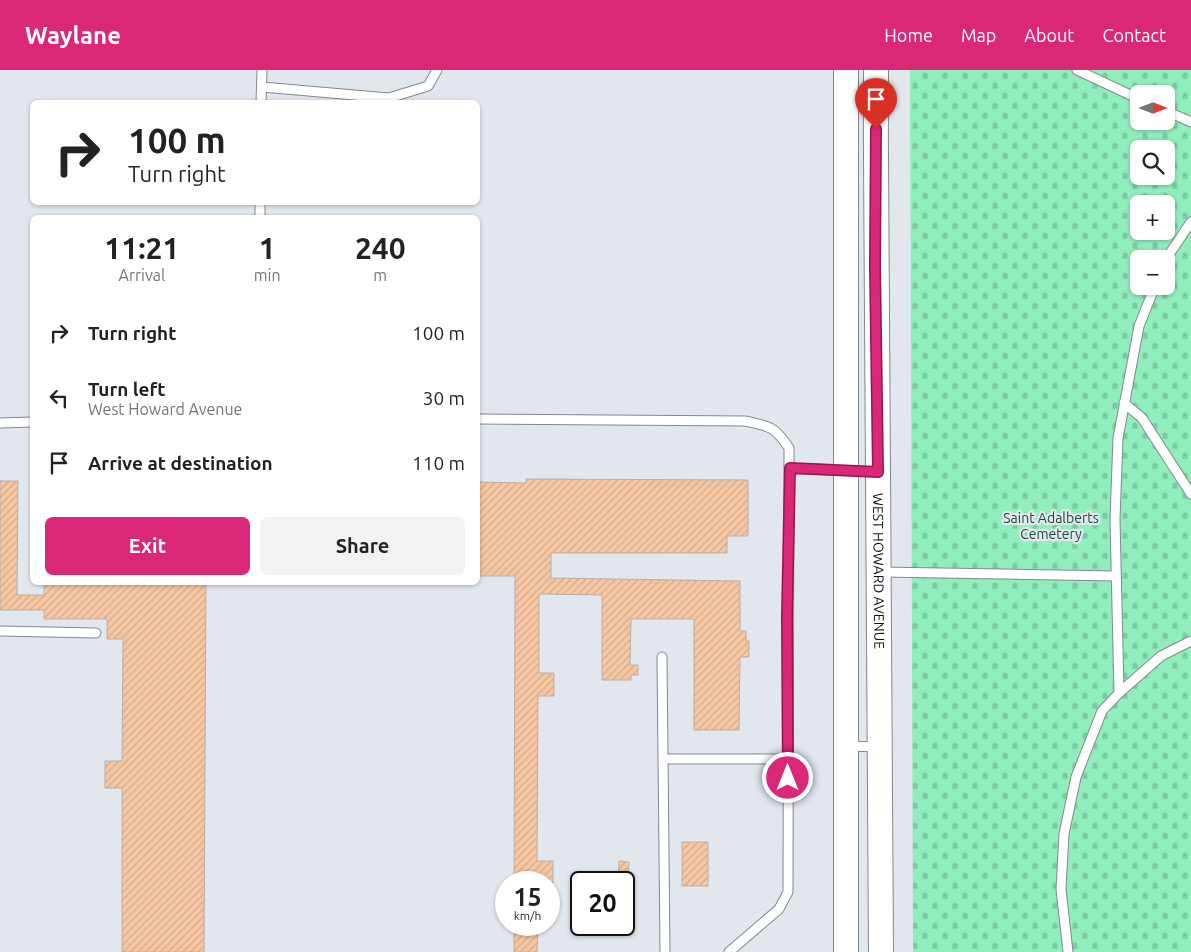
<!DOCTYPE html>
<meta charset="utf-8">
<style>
:root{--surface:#fff;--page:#f2f2f2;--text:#222;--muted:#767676;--accent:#db2777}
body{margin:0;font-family:Ubuntu,sans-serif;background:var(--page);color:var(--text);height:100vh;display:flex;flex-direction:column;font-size:19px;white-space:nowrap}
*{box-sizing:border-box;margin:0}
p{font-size:16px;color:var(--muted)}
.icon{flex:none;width:28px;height:28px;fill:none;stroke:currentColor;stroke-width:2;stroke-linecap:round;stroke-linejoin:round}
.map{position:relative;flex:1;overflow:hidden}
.details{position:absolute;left:30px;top:145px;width:450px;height:370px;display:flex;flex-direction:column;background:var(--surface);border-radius:8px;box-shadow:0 1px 4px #0004}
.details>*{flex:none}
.top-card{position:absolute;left:30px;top:30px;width:450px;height:105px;border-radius:8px;box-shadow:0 1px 4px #0004;background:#fff;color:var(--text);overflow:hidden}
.needle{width:32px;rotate:90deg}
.tools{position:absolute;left:1130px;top:15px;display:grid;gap:10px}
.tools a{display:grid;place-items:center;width:45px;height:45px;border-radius:8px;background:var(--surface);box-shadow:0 1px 4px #0004;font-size:25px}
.speed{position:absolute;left:495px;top:801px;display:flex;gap:10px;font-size:25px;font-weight:700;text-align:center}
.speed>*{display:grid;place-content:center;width:65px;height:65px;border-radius:50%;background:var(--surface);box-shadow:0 1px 4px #0004;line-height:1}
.speed small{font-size:12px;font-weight:400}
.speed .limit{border:2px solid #111;border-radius:8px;background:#fff;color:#111}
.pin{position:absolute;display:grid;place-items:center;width:42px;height:42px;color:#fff;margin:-51px -21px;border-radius:50% 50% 50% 0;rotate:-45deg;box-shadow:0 0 5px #0007}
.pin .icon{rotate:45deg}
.me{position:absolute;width:55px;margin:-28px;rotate:0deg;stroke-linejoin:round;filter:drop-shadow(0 0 4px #0008)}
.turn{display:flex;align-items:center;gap:18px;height:105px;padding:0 15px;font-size:22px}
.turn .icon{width:65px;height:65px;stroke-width:2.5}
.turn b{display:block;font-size:35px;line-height:42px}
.eta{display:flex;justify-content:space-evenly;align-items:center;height:85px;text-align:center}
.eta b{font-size:30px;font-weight:600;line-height:35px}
.cta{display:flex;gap:10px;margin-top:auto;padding:10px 15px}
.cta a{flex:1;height:58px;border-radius:8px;background:var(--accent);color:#fff;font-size:20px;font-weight:600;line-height:58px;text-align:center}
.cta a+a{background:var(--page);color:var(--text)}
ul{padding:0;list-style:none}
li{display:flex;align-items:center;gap:15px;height:65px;padding:0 15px}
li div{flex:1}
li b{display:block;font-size:19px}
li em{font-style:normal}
header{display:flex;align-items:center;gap:30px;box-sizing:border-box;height:70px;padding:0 25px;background:var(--accent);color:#fff}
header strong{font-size:24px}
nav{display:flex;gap:28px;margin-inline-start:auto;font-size:18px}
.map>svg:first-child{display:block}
.cemetery{fill:url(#cemetery-stones);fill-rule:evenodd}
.building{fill:url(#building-hatch);stroke:#b7b0ab}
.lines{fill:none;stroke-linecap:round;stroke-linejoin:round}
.service-casing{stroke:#83888e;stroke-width:11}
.secondary-casing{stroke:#83888e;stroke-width:26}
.service{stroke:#fff;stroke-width:9}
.secondary{stroke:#fff;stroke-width:24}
.route-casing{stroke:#8e194d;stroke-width:12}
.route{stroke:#db2777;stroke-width:9}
.labels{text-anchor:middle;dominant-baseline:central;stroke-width:4.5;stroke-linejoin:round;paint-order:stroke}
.park-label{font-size:14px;fill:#1f4a35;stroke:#e2e7ee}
.street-label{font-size:14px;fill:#0e1012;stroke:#e2e7ee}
</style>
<header>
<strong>Waylane</strong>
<nav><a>Home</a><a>Map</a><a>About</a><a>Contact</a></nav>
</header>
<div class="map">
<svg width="1191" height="882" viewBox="0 0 1191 882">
<defs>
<pattern id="cemetery-stones" width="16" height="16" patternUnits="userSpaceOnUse" patternTransform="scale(1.25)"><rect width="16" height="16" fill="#90edbc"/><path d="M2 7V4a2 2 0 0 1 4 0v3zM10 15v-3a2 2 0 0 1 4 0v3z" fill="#7bcaa1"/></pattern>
<pattern id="building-hatch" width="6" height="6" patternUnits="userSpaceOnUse" patternTransform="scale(1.25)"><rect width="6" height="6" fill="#f6c7a2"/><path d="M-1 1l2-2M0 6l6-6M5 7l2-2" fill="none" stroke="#d2aa8a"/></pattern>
</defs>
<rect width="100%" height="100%" fill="#e2e7ee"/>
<!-- cemetery -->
<path class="cemetery" d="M910 0H1191V882H913ZM1139 24H1166V51H1139ZM1139 79H1166V106H1139ZM1139 134H1166V161H1139ZM1139 189H1166V216H1139Z"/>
<!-- building -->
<path class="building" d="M526 409 748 410V466H727V483H551V508L740 511V561H746V571H749V587H740L739 660H694V549H631L630 595H638V605H631V610H602V525L539 524V603H554V626H538L537 791H553V813L514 812 515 506H478V412L526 413Z
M0 411H18L17 525H44V512H206L204 882H122V718H105V691H122L123 569H107V549H44V540H0Z
M682 772H708V816H682Z
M619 791 629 792 628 816 624 815V812H618Z
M514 855H538L537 882H514Z"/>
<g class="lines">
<defs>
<path id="service" d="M1077 0 1139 29
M262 17 389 28 428 16 437 0
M261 32 262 0
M1166 41 1191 52
M260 148V132
M1166 189 1191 152
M1124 333 1142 348 1191 424
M478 349 745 351C770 356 775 357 789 378L788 822 779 839 729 882
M0 353 32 352
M790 398 876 402
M880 502 1116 506
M0 561 96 563
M662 587 665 882
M1119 623 1115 449 1118 368 1139 256 1155 216
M846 676 880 677
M664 689H788
M1068 882 1061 819 1064 764 1076 707 1102 641 1119 623 1161 586 1191 571"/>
<g id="secondary">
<path d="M846 0V882"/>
<path id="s1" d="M876 0C875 294 881 588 881 882"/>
</g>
</defs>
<!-- service casing -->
<use href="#service" class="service-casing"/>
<!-- secondary casing -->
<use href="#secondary" class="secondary-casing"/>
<!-- service -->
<use href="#service" class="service"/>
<!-- secondary -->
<use href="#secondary" class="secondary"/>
</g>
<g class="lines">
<defs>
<path id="route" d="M788 708 787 547 790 398 878 402 875 196 876 59"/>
</defs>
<!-- route casing -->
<use href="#route" class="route-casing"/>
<!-- route -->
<use href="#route" class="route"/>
</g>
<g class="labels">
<!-- park labels -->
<g class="park-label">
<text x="1051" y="448">Saint Adalberts<tspan x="1051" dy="16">Cemetery</tspan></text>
</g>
<!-- street labels -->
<g class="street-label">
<text stroke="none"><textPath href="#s1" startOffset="501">WEST HOWARD AVENUE</textPath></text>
</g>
</g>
</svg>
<div class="tools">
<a><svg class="needle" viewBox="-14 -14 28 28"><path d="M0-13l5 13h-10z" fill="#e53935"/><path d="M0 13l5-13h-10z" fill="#767676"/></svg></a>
<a><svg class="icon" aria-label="search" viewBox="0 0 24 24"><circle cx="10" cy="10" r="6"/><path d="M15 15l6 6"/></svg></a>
<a>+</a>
<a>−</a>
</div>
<div class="speed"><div>15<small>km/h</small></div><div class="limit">20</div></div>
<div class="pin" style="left:876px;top:59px;background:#d93025"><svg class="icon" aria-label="arrive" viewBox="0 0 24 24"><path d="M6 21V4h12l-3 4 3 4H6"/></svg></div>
<svg class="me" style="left:788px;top:708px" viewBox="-20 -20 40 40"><circle r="17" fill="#db2777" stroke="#fff" stroke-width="3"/><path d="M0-11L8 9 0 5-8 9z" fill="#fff"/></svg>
<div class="top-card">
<div class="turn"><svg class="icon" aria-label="right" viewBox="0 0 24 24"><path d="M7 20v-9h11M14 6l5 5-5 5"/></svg><div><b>100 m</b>Turn right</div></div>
</div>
<section class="details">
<div class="eta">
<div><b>11:21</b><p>Arrival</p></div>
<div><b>1</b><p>min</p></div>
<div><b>240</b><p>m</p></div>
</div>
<ul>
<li><svg class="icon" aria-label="right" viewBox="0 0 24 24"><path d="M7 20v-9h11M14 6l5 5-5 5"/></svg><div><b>Turn right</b></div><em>100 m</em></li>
<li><svg class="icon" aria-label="left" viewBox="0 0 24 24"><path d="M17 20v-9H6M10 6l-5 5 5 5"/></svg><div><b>Turn left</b><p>West Howard Avenue</p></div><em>30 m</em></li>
<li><svg class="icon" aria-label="arrive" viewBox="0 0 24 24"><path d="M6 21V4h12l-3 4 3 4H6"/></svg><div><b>Arrive at destination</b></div><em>110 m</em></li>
</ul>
<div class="cta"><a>Exit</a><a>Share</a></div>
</section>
</div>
